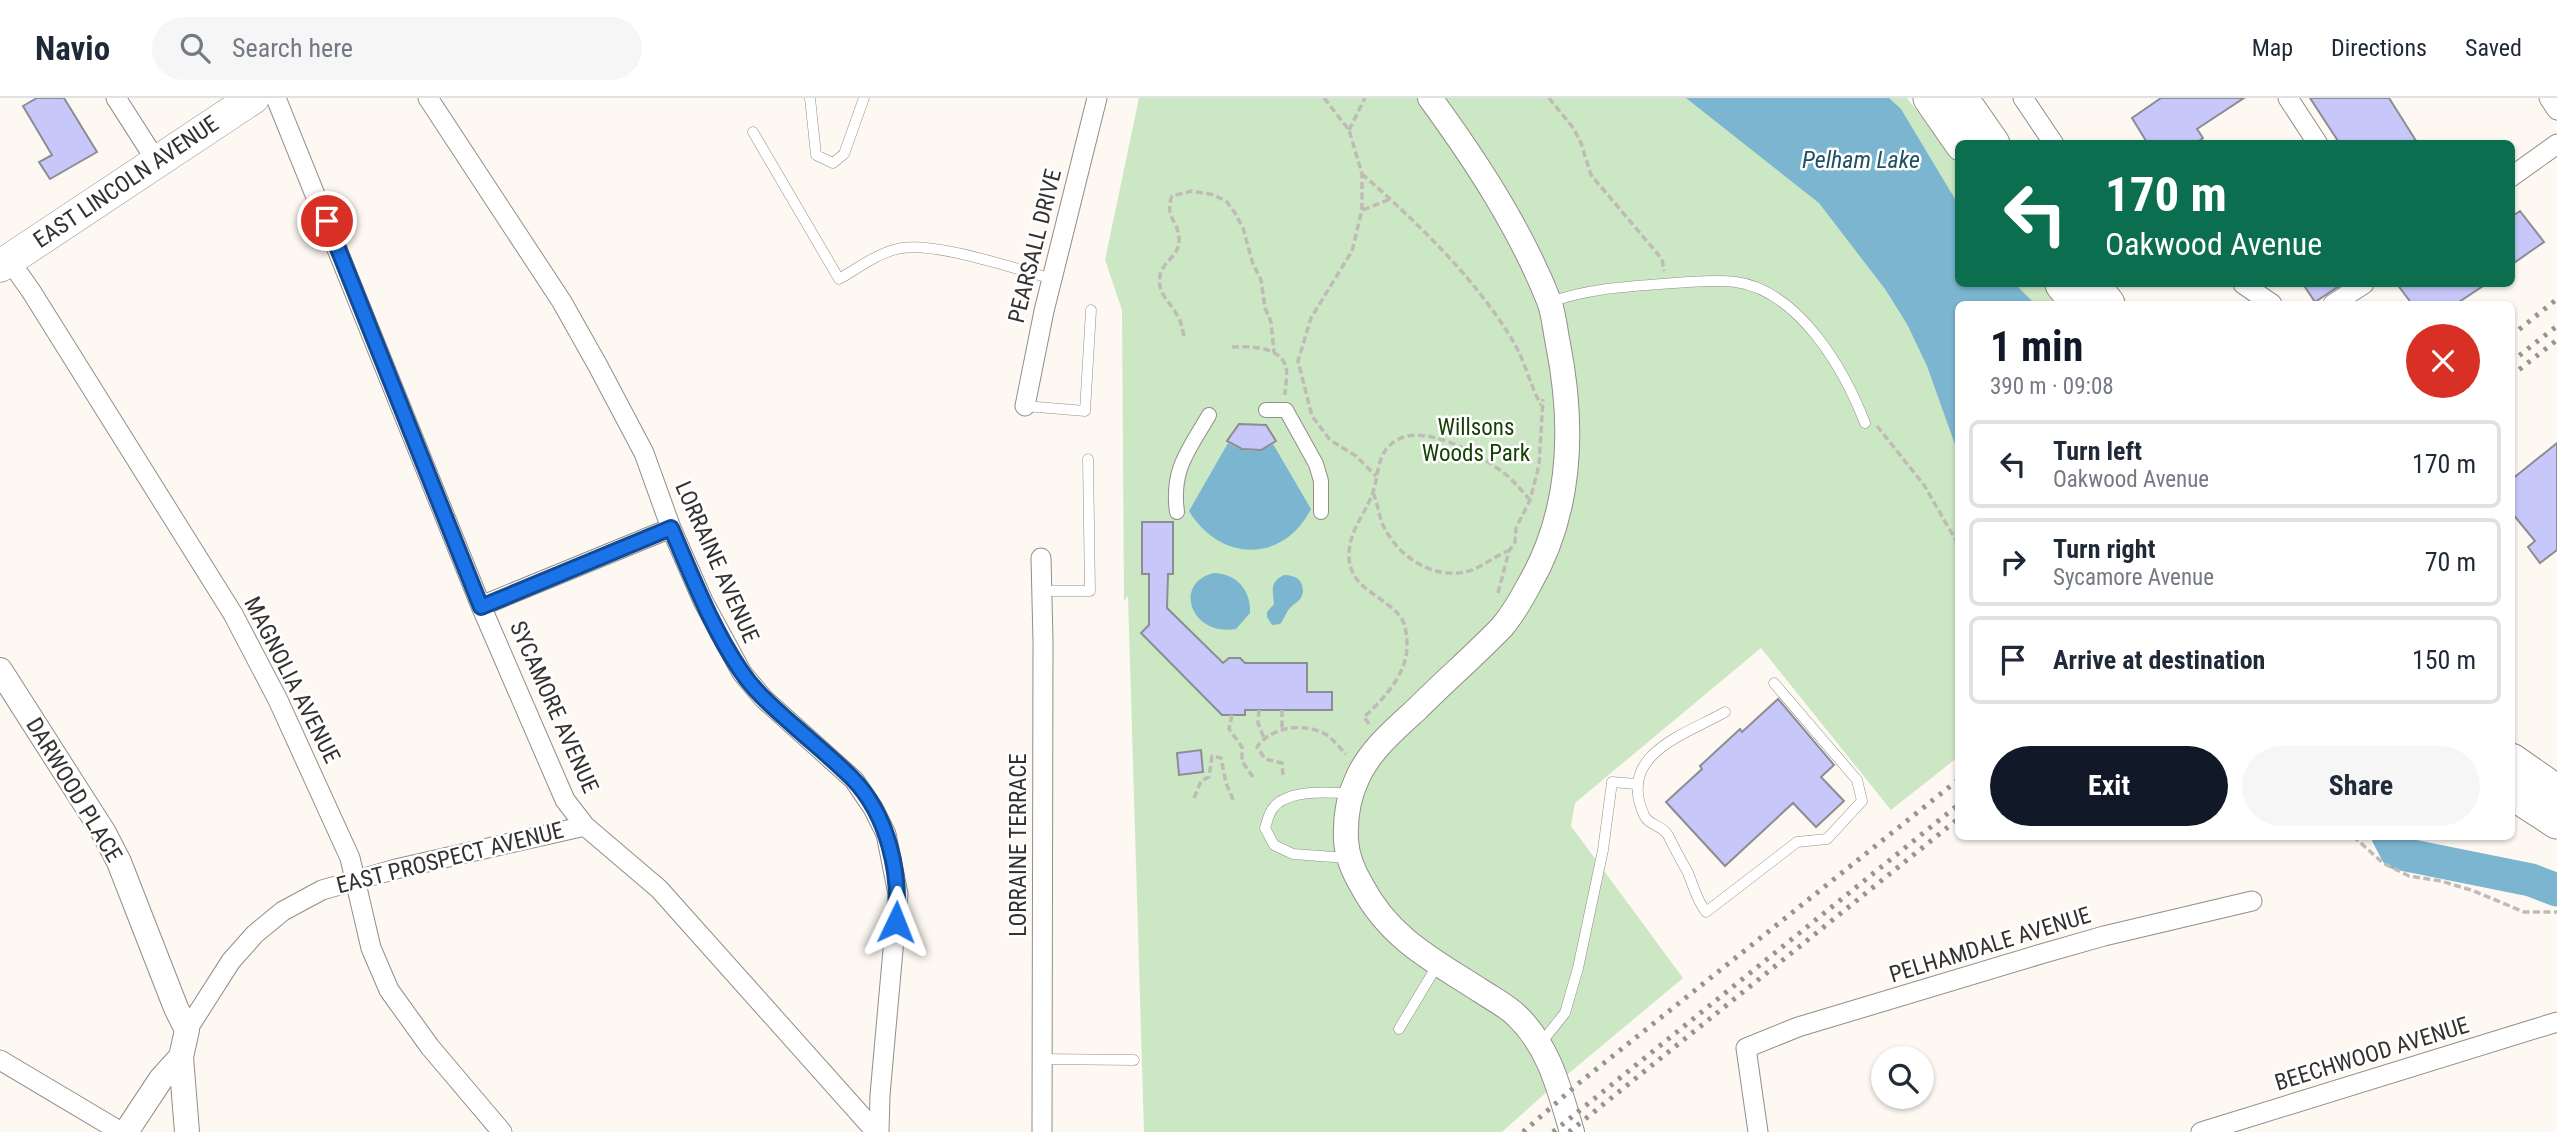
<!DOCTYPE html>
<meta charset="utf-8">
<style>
:root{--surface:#fff;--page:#f6f6f7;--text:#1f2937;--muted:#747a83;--line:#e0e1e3;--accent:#111827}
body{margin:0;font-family:"Roboto Condensed",sans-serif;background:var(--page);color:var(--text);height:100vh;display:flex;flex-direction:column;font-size:26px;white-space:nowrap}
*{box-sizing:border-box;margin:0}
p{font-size:23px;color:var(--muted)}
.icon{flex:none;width:38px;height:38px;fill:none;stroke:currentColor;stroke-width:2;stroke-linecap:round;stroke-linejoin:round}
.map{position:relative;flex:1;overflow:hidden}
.drawer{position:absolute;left:1955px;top:203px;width:560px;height:539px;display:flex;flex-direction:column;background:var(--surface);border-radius:10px;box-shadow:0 2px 5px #0004}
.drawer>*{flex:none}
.guide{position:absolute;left:1955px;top:42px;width:560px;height:147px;border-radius:10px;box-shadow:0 2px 5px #0004;background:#0b6e4f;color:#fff;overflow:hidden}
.tools{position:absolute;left:1871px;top:948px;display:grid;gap:14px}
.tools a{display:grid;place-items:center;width:63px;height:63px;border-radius:50%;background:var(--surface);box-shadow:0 2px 5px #0004;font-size:35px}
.pin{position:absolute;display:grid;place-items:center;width:60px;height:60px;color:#fff;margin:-30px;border:4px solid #fff;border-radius:50%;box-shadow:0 2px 7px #0007}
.me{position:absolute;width:77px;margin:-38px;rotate:2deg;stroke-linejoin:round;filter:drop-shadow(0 0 5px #0008)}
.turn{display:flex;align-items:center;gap:24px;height:147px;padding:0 35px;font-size:32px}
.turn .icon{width:91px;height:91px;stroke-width:2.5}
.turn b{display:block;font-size:49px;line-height:60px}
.round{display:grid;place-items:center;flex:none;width:74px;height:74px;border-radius:37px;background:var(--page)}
.summary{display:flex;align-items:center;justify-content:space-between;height:119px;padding:0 35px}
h1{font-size:42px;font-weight:700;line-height:52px;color:var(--accent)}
.action{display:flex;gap:14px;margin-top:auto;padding:14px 35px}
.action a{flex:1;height:80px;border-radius:42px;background:var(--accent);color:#fff;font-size:28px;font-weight:700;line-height:80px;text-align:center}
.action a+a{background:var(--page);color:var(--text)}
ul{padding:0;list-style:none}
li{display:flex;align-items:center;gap:21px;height:88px;margin:0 14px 10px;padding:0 21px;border:4px solid var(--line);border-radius:10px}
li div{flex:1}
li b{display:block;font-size:26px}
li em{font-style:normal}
header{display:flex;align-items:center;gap:42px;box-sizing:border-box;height:98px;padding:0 35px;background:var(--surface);border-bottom:2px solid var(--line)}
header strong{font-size:33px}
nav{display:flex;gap:38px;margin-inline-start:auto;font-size:24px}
.search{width:490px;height:63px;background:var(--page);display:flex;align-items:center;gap:18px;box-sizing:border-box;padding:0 24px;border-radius:38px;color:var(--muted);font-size:26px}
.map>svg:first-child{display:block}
.green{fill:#cce7c4}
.water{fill:#7bb5cf}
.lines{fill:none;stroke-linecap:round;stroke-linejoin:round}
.river{stroke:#7bb5cf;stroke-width:33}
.building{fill:#c8c7fa;stroke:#8c8c93;stroke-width:2}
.service-casing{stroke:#928e89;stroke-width:11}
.pedestrian-casing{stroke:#928e89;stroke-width:16}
.minor-casing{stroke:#928e89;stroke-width:21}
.tertiary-casing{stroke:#928e89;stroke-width:26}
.primary-casing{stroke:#928e89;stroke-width:33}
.motorway-casing{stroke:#928e89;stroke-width:37}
.path{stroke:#bfbbb6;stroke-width:3.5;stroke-dasharray:7 3.5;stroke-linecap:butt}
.service{stroke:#fff;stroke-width:10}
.pedestrian{stroke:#fff;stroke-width:14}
.minor{stroke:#fff;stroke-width:19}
.tertiary{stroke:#fff;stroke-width:24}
.primary{stroke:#fff;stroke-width:32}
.motorway{stroke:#fff;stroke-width:35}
.rail{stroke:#979490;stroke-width:5;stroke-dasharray:3.5 7;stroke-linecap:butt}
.route-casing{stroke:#114b97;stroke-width:18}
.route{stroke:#1a73e8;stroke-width:12}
.labels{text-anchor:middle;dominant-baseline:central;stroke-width:5;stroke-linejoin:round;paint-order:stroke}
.street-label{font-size:23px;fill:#343230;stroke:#fff}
.park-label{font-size:23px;fill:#154103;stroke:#fff}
.water-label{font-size:24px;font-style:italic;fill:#205063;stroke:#fff}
</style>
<header>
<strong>Navio</strong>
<div class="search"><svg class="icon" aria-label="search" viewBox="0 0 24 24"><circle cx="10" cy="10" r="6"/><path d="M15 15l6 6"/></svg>Search here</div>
<nav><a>Map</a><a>Directions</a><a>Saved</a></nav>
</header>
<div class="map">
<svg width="2557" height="1034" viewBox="0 0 2557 1034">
<rect width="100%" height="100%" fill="#fdf8f2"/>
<!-- green -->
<path class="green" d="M1139 0H1907L1958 66V186H2045L2060 206H1958V659L1891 712 1761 550 1575 705 1571 728 1683 880 1550 991 1502 1034H1144L1128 498 1124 503 1122 212 1105 162Z"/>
<!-- water -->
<path class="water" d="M1686 0H1889L1901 11 1958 106V186H2015L2035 206H1958V355L1927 268 1907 226 1885 191 1819 105Z
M1228 345C1244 354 1257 356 1273 346L1311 411C1283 466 1220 464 1189 413Z
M1214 475C1237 476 1251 492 1250 515L1236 531C1191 539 1172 485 1214 475Z
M1284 477C1296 477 1303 482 1303 494 1301 504 1295 504 1289 511 1285 516 1284 522 1280 526L1272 527 1267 519V514L1274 506C1273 493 1269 484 1284 477Z"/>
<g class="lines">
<!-- river -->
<path class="river" d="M2388 738 2397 755 2531 782 2557 792"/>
</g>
<!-- building -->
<path class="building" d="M37 0H64L97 54 50 81 39 64 52 57 23 8Z
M2161 0H2244L2197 31 2203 40 2195 46H2148L2132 20Z
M2310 0H2389L2418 46H2340Z
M2520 113 2544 144 2511 167V119Z
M2303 186H2342L2315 204Z
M2397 186H2486L2456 206H2412Z
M1239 326 1266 327 1276 343 1261 352 1242 351 1227 343Z
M2557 345V452L2540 465 2528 449 2535 443 2511 414V382Z
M1142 424H1173V476H1168L1167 510 1223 565 1229 560H1240L1245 565H1307V594H1332V612H1245V617H1222L1141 535 1149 527V476H1142Z
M1778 601 1834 667 1821 679 1844 703 1816 729 1793 705 1725 768 1666 704 1702 671 1700 668 1740 631 1742 634Z
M1201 652 1203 674 1179 677 1177 655Z"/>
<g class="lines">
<defs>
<path id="service" d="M810 0 816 57 833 65 844 56 864 0
M753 34 839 181C857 171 876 156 897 151 933 142 1015 171 1053 181
M1550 204C1588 191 1621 189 1661 186 1683 184 1715 181 1736 184 1799 193 1844 271 1865 325
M1025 308 1085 313 1091 212
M1042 493H1090L1088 361
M1725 614C1685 637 1616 656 1644 717 1648 727 1662 727 1668 737 1674 750 1681 762 1688 775 1694 789 1696 801 1706 814L1797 744 1827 741 1862 703 1857 682 1774 585
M1347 760 1293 756 1274 747 1265 730C1267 724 1269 714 1274 709 1289 691 1330 694 1351 696
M1399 931 1438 866
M1541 945 1565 915 1578 870 1603 752 1612 684 1636 686
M1042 961 1134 962"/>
<path id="pedestrian" d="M1266 312H1286L1316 366 1321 383V414
M1177 414C1171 371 1189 352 1209 317"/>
<path id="minor" d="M116 0 157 64
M276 0 481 508 565 702 585 728 659 791 876 1034
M428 0 562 204 598 268 644 355 671 430 703 503 742 575 764 601 854 682 873 710 886 736 898 796 880 997 879 1034
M2023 0 2054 46
M2288 0 2318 46
M2549 0 2557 12
M2511 79 2557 46
M9 162 31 193 233 516 278 602 350 760 371 850 389 892 430 949 502 1034
M2243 186 2272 206
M2333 206 2364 186
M1025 308 1044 213 1097 0
M1041 460 1043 543 1042 1034
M481 508 671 430
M187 932 231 863 255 836 283 813 322 792 396 771 585 728
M0 962 121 1034
M1758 1034 1746 950 1798 929 2041 856 2104 838 2252 803
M2201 1034 2557 924"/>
<path id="tertiary" d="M1430 0C1476 63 1520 130 1549 203 1554 216 1555 232 1558 246 1574 327 1572 413 1529 487 1521 502 1513 516 1502 529 1475 557 1445 583 1417 611 1395 631 1369 653 1357 681 1348 700 1345 721 1346 742 1347 759 1353 773 1362 788 1390 841 1433 862 1481 893 1493 901 1507 908 1517 918 1550 950 1559 991 1572 1034
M0 572 104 735 119 764 176 910 187 932 181 959 187 1034
M126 1034 161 981 181 959"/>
<path id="primary" d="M0 168 253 0"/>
<path id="motorway" d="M1931 0 1963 46
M1960 0 1992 46
M2063 186 2079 206
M2091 186 2107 206
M2511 663 2557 695
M2511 693 2557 723"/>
</defs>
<!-- service casing -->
<use href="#service" class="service-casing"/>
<!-- pedestrian casing -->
<use href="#pedestrian" class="pedestrian-casing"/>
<!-- minor casing -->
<use href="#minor" class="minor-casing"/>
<!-- tertiary casing -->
<use href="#tertiary" class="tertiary-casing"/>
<!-- primary casing -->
<use href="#primary" class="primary-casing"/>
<!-- motorway casing -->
<use href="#motorway" class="motorway-casing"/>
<!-- path -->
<path class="path" d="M1324 0 1349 32 1362 76V112L1352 153 1311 220 1298 263 1312 318 1330 342 1356 358 1376 378
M1549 0 1574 31 1581 45 1591 77 1662 161 1664 173
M1349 32 1365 0
M1362 76C1416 123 1476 181 1513 243 1525 263 1530 287 1541 307
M1363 112 1390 101
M1184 238C1182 230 1181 223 1177 217 1169 202 1157 196 1160 178 1162 163 1181 158 1179 140 1178 122 1164 119 1172 98L1192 93 1214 97 1227 104 1235 115 1243 130 1253 166 1261 182 1265 210 1271 224 1274 254
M1232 249C1249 248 1280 248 1286 269 1288 277 1285 288 1285 297
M1877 328 1924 387 1958 446
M1373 395C1378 405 1378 416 1383 427 1397 458 1433 483 1469 473 1482 469 1495 458 1508 453
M1498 495 1509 453 1515 444 1516 430 1530 402 1539 367 1543 301
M1259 612 1258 625 1264 640
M1282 612V632
M1232 617 1229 631 1242 649V663L1255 682
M1369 626 1364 619C1383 602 1407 576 1407 548 1407 538 1406 525 1399 517 1382 497 1350 490 1349 459 1348 433 1366 416 1373 394 1378 380 1377 361 1388 349 1416 318 1479 356 1504 375 1514 383 1522 393 1530 402
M1283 677 1282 665 1265 661 1257 649C1271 629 1303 624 1325 636 1333 641 1339 649 1346 656
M1194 700 1201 683 1209 679 1212 658 1221 660 1226 685 1234 704
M2353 738 2383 765 2409 778 2441 783 2474 793 2524 814H2557"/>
<!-- service -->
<use href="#service" class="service"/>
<!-- pedestrian -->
<use href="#pedestrian" class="pedestrian"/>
<!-- minor -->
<use href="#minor" class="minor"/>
<!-- tertiary -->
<use href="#tertiary" class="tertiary"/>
<!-- primary -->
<use href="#primary" class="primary"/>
<!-- motorway -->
<use href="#motorway" class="motorway"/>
<!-- rail -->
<path class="rail" d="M2511 238 2557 201
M2511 264 2557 228
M2511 278 2557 242
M1523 1034 1579 985 1958 682
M1553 1034 1958 707
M1569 1034 1958 721"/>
</g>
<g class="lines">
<defs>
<path id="route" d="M327 123 481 509 671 430C692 478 711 529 741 573 755 594 774 610 793 627 812 644 833 661 852 680 888 717 901 775 896 824"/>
</defs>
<!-- route casing -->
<use href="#route" class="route-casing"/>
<!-- route -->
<use href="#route" class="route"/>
</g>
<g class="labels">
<!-- street labels -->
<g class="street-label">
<text transform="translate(126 84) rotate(-34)">EAST LINCOLN AVENUE</text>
<text transform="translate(1035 148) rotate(-76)">PEARSALL DRIVE</text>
<text transform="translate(717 464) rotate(66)">LORRAINE AVENUE</text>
<text transform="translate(292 582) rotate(63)">MAGNOLIA AVENUE</text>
<text transform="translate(554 609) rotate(66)">SYCAMORE AVENUE</text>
<text transform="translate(74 692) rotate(59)">DARWOOD PLACE</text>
<text transform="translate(1018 747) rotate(-90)">LORRAINE TERRACE</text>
<text transform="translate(450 760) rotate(-14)">EAST PROSPECT AVENUE</text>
<text transform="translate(1990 847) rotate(-17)">PELHAMDALE AVENUE</text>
<text transform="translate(2372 956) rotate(-17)">BEECHWOOD AVENUE</text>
</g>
<!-- park labels -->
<g class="park-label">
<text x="1476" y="329">Willsons<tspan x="1476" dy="26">Woods Park</tspan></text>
</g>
<!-- water labels -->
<g class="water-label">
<text x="1861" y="62">Pelham Lake</text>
</g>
</g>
</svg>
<div class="tools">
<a><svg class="icon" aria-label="search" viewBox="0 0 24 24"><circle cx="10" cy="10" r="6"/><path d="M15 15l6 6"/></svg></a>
</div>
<div class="pin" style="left:327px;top:123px;background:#d93025"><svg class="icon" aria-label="arrive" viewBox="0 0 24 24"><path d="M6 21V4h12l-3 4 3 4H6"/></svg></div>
<svg class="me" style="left:896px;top:824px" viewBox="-20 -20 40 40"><path d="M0-17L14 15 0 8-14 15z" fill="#1a73e8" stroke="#fff" stroke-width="4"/></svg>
<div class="guide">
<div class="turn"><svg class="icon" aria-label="left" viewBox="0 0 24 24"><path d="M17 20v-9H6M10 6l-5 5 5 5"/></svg><div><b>170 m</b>Oakwood Avenue</div></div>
</div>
<section class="drawer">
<div class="summary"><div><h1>1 min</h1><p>390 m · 09:08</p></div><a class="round" style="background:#d93025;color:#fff"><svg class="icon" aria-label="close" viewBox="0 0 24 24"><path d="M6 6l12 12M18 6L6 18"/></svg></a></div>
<ul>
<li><svg class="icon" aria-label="left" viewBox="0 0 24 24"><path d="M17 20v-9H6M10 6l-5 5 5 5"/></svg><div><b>Turn left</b><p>Oakwood Avenue</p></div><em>170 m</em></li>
<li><svg class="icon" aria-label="right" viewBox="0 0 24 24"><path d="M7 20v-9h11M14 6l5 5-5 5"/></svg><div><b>Turn right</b><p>Sycamore Avenue</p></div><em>70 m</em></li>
<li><svg class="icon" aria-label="arrive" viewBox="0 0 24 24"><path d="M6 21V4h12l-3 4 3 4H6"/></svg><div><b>Arrive at destination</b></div><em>150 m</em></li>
</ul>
<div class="action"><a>Exit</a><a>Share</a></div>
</section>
</div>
